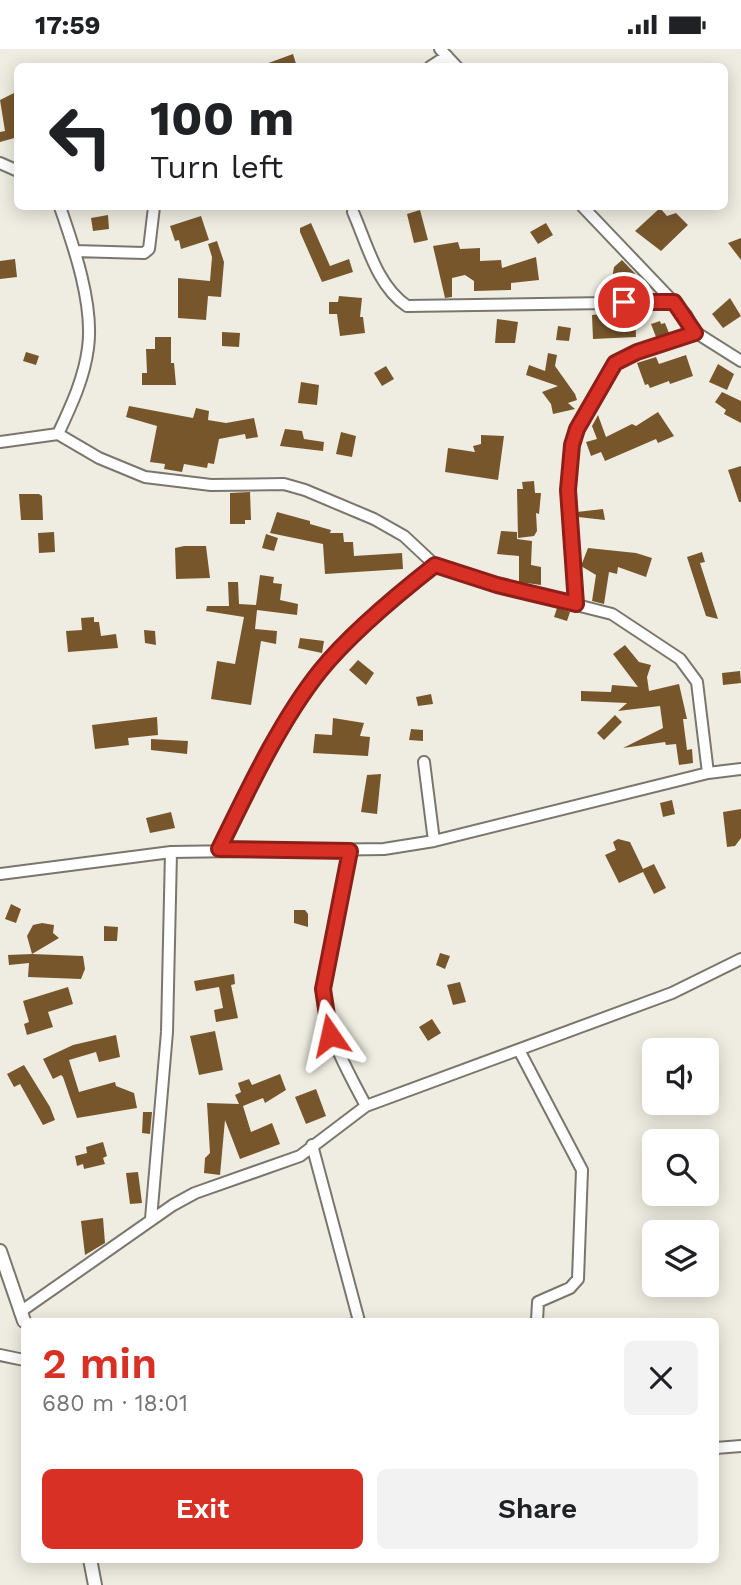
<!DOCTYPE html>
<meta charset="utf-8">
<style>
:root{--surface:#fff;--page:#f2f2f2;--text:#202124;--muted:#757577;--accent:#d93025}
body{margin:0;font-family:"Work Sans",sans-serif;background:var(--page);color:var(--text);height:100vh;display:flex;flex-direction:column;font-size:26px;white-space:nowrap}
*{box-sizing:border-box;margin:0}
p{font-size:23px;color:var(--muted)}
.icon{flex:none;width:38px;height:38px;fill:none;stroke:currentColor;stroke-width:2;stroke-linecap:round;stroke-linejoin:round}
.map{position:relative;flex:1;overflow:hidden}
.panel{position:absolute;left:21px;top:1269px;width:698px;height:245px;display:flex;flex-direction:column;background:var(--surface);border-radius:10px;box-shadow:0 4px 18px #0003}
.panel>*{flex:none}
.banner{position:absolute;left:14px;top:14px;width:714px;height:147px;border-radius:10px;box-shadow:0 4px 18px #0003;background:#fff;color:var(--text);overflow:hidden}
.controls{position:absolute;left:642px;top:989px;display:grid;gap:14px}
.controls a{display:grid;place-items:center;width:77px;height:77px;border-radius:10px;background:var(--surface);box-shadow:0 4px 18px #0003;font-size:35px}
.pin{position:absolute;display:grid;place-items:center;width:60px;height:60px;color:#fff;margin:-30px;border:4px solid #fff;border-radius:50%;box-shadow:0 2px 7px #0007}
.me{position:absolute;width:77px;margin:-38px;rotate:349deg;stroke-linejoin:round;filter:drop-shadow(0 0 5px #0008)}
.turn{display:flex;align-items:center;gap:24px;height:147px;padding:0 21px;font-size:32px}
.turn .icon{width:91px;height:91px;stroke-width:2.5}
.turn b{display:block;font-size:49px;line-height:60px}
.round{display:grid;place-items:center;flex:none;width:74px;height:74px;border-radius:10px;background:var(--page)}
.headline{display:flex;align-items:center;justify-content:space-between;height:119px;padding:0 21px}
h1{font-size:42px;font-weight:600;line-height:52px;color:var(--accent)}
.action{display:flex;gap:14px;margin-top:auto;padding:14px 21px}
.action a{flex:1;height:80px;border-radius:10px;background:var(--accent);color:#fff;font-size:28px;font-weight:600;line-height:80px;text-align:center}
.action a+a{background:var(--page);color:var(--text)}
.status{display:flex;justify-content:space-between;align-items:center;height:49px;padding:0 35px;background:var(--surface);direction:ltr}
.status svg{height:19px;fill:currentColor}
.map>svg:first-child{display:block}
.building{fill:#78562c}
.lines{fill:none;stroke-linecap:round;stroke-linejoin:round}
.minor-casing{stroke:#79776d;stroke-width:14}
.tertiary-casing{stroke:#79776d;stroke-width:16}
.minor{stroke:#fff;stroke-width:10}
.tertiary{stroke:#fff;stroke-width:12}
.route-casing{stroke:#8d1f18;stroke-width:18}
.route{stroke:#d93025;stroke-width:12}
</style>
<div class="status"><b>17:59</b><svg viewBox="0 0 49 12"><path d="M0 12V9h3v3zM5 12V6h3v6zM10 12V3h3v9zM15 12V0h3v12zM26 1h20v11H26zM47 4h2v5h-2z"/></svg></div>
<div class="map">
<svg width="741" height="1536" viewBox="0 0 741 1536">
<rect width="100%" height="100%" fill="#efede1"/>
<!-- building -->
<path class="building" d="M293 5 297 18H264L263 16Z
M18 42V88L0 93V83L5 82 0 51Z
M660 159 667 167 676 164 688 176 661 202 635 182Z
M420 161 428 191 414 194 407 165Z
M108 166 109 180 93 182 91 169Z
M201 167 209 191 181 200 179 191 175 192 170 177Z
M311 174 330 217 349 210 353 223 322 233 300 183V179Z
M546 174 553 186 538 195 530 183Z
M741 189V211L728 194Z
M217 192 224 213 221 248 208 247 206 271 178 269V229L210 232 212 208 208 195Z
M458 193 460 200 480 199V212L501 211 502 219 536 208 539 231 511 234V241L474 242V232L465 226 452 229V248L445 249 433 197Z
M15 210 17 228 0 230V212Z
M622 211 649 239 642 246 633 226 634 246 622 236 611 235 614 218Z
M339 247 362 249 360 268H363L365 284 340 287 337 265H329V253H338Z
M730 249 741 267 723 279 712 265Z
M635 261 636 288 593 290 592 266Z
M497 270 518 273 515 294H495Z
M660 272 661 275 665 274 669 284 656 288 651 275Z
M558 277 571 279 569 292 556 291Z
M222 283 240 284 239 298 222 297Z
M155 288H171V314H174L176 336H142V324H147L146 300H155Z
M26 303 39 307 36 316 23 312Z
M548 304 557 306 555 317 575 345 577 351 568 354 575 360 553 365 551 355 542 343 558 337 526 326 529 316 545 322Z
M686 306 693 327 670 335 669 332 650 339 648 335 645 336 637 314 656 308 659 315Z
M718 315 734 325 727 341 709 333Z
M386 317 394 330 382 337 374 324Z
M301 333 319 336 317 356 298 354Z
M722 343 741 352V374L724 365 726 361 715 353Z
M129 357 193 369 196 359 209 362 208 371 226 374 254 369 258 388 246 390 245 385 219 390 214 415 208 414 207 419 184 415 182 423 164 420 165 415 150 413 157 377 126 368Z
M658 363 674 387 658 394 656 390 605 412 601 403 591 407 586 393 597 390 592 377 598 366 606 388 632 375 636 377Z
M285 380 302 382 304 390 324 393 323 402 280 397Z
M341 383 356 387 352 408 336 405Z
M481 386 504 387 498 431 445 423 448 399 475 403 473 397 481 395Z
M741 417V453H739L728 421Z
M534 432 535 444H541L539 465 536 464 537 482 534 487 518 489 517 440H523L522 433Z
M250 443 251 471H245V475H230V444Z
M19 445H39L42 447 43 471H21Z
M603 460 605 471 578 468 577 463Z
M277 463 310 472V475L331 481 330 484H343L344 493H353L354 507 402 504 403 520 325 525 323 495 270 484Z
M501 482 517 483V490L532 492 531 516 541 518V536L519 533V507L497 505Z
M54 483 55 503 39 504 38 484Z
M266 485 278 489 274 502 262 499Z
M184 497H206L210 529 176 530 175 499Z
M588 499 636 504 652 509 646 528 618 518 617 525 609 523 604 555 592 552 596 526 581 517Z
M702 503 705 513 700 514 718 570 706 567 687 508Z
M260 526 274 528 273 534 282 535 280 551 298 555 297 566 257 561 255 580 277 582 276 595 261 592 251 656 211 650 217 612 235 615 244 568 206 562 207 557H229L228 533H238L239 555 256 556Z
M557 559 570 563 567 572 554 568Z
M94 568V573H99L101 587 116 585 118 599 68 603 66 582 82 581 81 569Z
M144 581 155 582 156 596 145 594Z
M300 589 324 592 322 604 298 599Z
M625 596 639 613 651 616 647 628 649 642 679 635 687 670H683L687 701 692 700 693 714 679 716 676 695 666 696 665 693 623 699 663 679 660 657 618 662 627 654 581 652V642L611 643 612 636 638 638 613 605Z
M358 611 374 624 366 636 349 621Z
M740 622 741 634 723 636 722 624Z
M431 645 433 655 418 657 416 648Z
M615 666 622 673 604 691 597 684Z
M157 668 158 686 128 689 129 696 95 700 92 676Z
M333 669 364 674 360 687 370 688 368 707 313 704 315 685 332 686Z
M411 680 423 681V692L409 691Z
M151 690 188 692 187 705 151 701Z
M381 725 377 765 361 763 367 726Z
M672 751 675 765 663 768 660 754Z
M741 760V789L735 797 727 798 723 763Z
M171 763 175 779 150 784 146 769Z
M618 790 630 793 643 820 654 815 666 839 654 845 643 823 619 834 605 806 616 801 613 793Z
M11 855 21 860 16 874 5 870Z
M294 861H305L308 865V878L294 874Z
M42 874 54 876 53 884 59 889 32 905 83 907 85 920 81 930 28 928 29 914 9 916 8 906 32 905 27 887 33 876Z
M104 877 118 878 117 892H104Z
M440 904 450 907 445 920 436 916Z
M234 925 235 935 231 936 238 969 216 973 214 961 223 959 219 938 196 942 194 932Z
M460 933 466 953 453 956 447 936Z
M68 938 73 955 48 963 53 978 27 986 24 975 29 973 23 952Z
M432 970 441 984 428 992 419 978Z
M215 982 223 1021 199 1026 190 987Z
M116 986 120 1008 99 1013 96 1003 69 1011 79 1043 115 1033 116 1037 134 1044 137 1059 77 1069 63 1028 61 1026 53 1030 43 1010 73 996Z
M24 1016 50 1058 55 1071 43 1076 20 1035 14 1038 7 1025Z
M280 1025 286 1041 265 1054 263 1049 243 1057 251 1083 272 1074 280 1095 240 1110 225 1071 220 1126 204 1124 205 1109 210 1104 207 1054 239 1055 235 1046 241 1043 238 1034 249 1030 252 1036Z
M316 1040 326 1067 306 1075 295 1048Z
M143 1063H152L150 1085 142 1084Z
M103 1093 107 1107 103 1109 105 1115 84 1120 83 1115 77 1117 75 1107 87 1104 86 1098Z
M138 1123 142 1154 130 1155 126 1124Z
M103 1169 105 1194 85 1206 81 1172Z"/>
<g class="lines">
<defs>
<path id="minor" d="M440 0 457 18
M430 18 447 7
M0 114 18 122
M583 158 686 266 695 283 741 312
M353 163C367 195 377 237 407 257L674 253
M75 202 144 204 149 200 154 158
M58 385C71 357 84 330 88 299 94 256 74 198 60 158
M0 393 58 385 99 409 145 428 211 436 284 435 305 441 374 470 404 487 435 516 497 536 612 565 680 610 697 633 708 724
M576 555 568 441 572 396 577 381 615 314 637 303 695 283
M424 713 434 792
M219 800C247 743 280 672 320 622 349 586 398 545 435 516
M350 801 323 940C325 984 346 1019 366 1057
M0 825 171 803 384 800 434 792 708 724 741 720
M519 1001 582 1121 578 1230 570 1239 538 1253 537 1272
M312 1096 359 1272
M151 1170 167 983 171 803
M20 1263 173 1156 195 1144 300 1107 366 1057 672 944 741 910
M0 1306 24 1311
M716 1399 741 1397"/>
<path id="tertiary" d="M0 1202 24 1272
M90 1510 95 1536"/>
</defs>
<!-- minor casing -->
<use href="#minor" class="minor-casing"/>
<!-- tertiary casing -->
<use href="#tertiary" class="tertiary-casing"/>
<!-- minor -->
<use href="#minor" class="minor"/>
<!-- tertiary -->
<use href="#tertiary" class="tertiary"/>
</g>
<g class="lines">
<defs>
<path id="route" d="M330 986 323 940 350 802 219 800C247 743 280 672 320 622 349 586 398 545 435 516L497 536 576 555 568 441 572 396 577 380 615 314 637 303 695 284 674 253H624"/>
</defs>
<!-- route casing -->
<use href="#route" class="route-casing"/>
<!-- route -->
<use href="#route" class="route"/>
</g>
</svg>
<div class="controls">
<a><svg class="icon" aria-label="sound" viewBox="0 0 24 24"><path d="M4 9h4l5-4v14l-5-4H4zM17 9q2 3 0 6"/></svg></a>
<a><svg class="icon" aria-label="search" viewBox="0 0 24 24"><circle cx="10" cy="10" r="6"/><path d="M15 15l6 6"/></svg></a>
<a><svg class="icon" aria-label="layers" viewBox="0 0 24 24"><path d="M12 4l9 5-9 5-9-5zM3 14l9 5 9-5"/></svg></a>
</div>
<div class="pin" style="left:624px;top:253px;background:#d93025"><svg class="icon" aria-label="arrive" viewBox="0 0 24 24"><path d="M6 21V4h12l-3 4 3 4H6"/></svg></div>
<svg class="me" style="left:330px;top:986px" viewBox="-20 -20 40 40"><path d="M0-17L14 15 0 8-14 15z" fill="#d93025" stroke="#fff" stroke-width="4"/></svg>
<div class="banner">
<div class="turn"><svg class="icon" aria-label="left" viewBox="0 0 24 24"><path d="M17 20v-9H6M10 6l-5 5 5 5"/></svg><div><b>100 m</b>Turn left</div></div>
</div>
<section class="panel">
<div class="headline"><div><h1>2 min</h1><p>680 m · 18:01</p></div><a class="round"><svg class="icon" aria-label="close" viewBox="0 0 24 24"><path d="M6 6l12 12M18 6L6 18"/></svg></a></div>
<div class="action"><a>Exit</a><a>Share</a></div>
</section>
</div>
